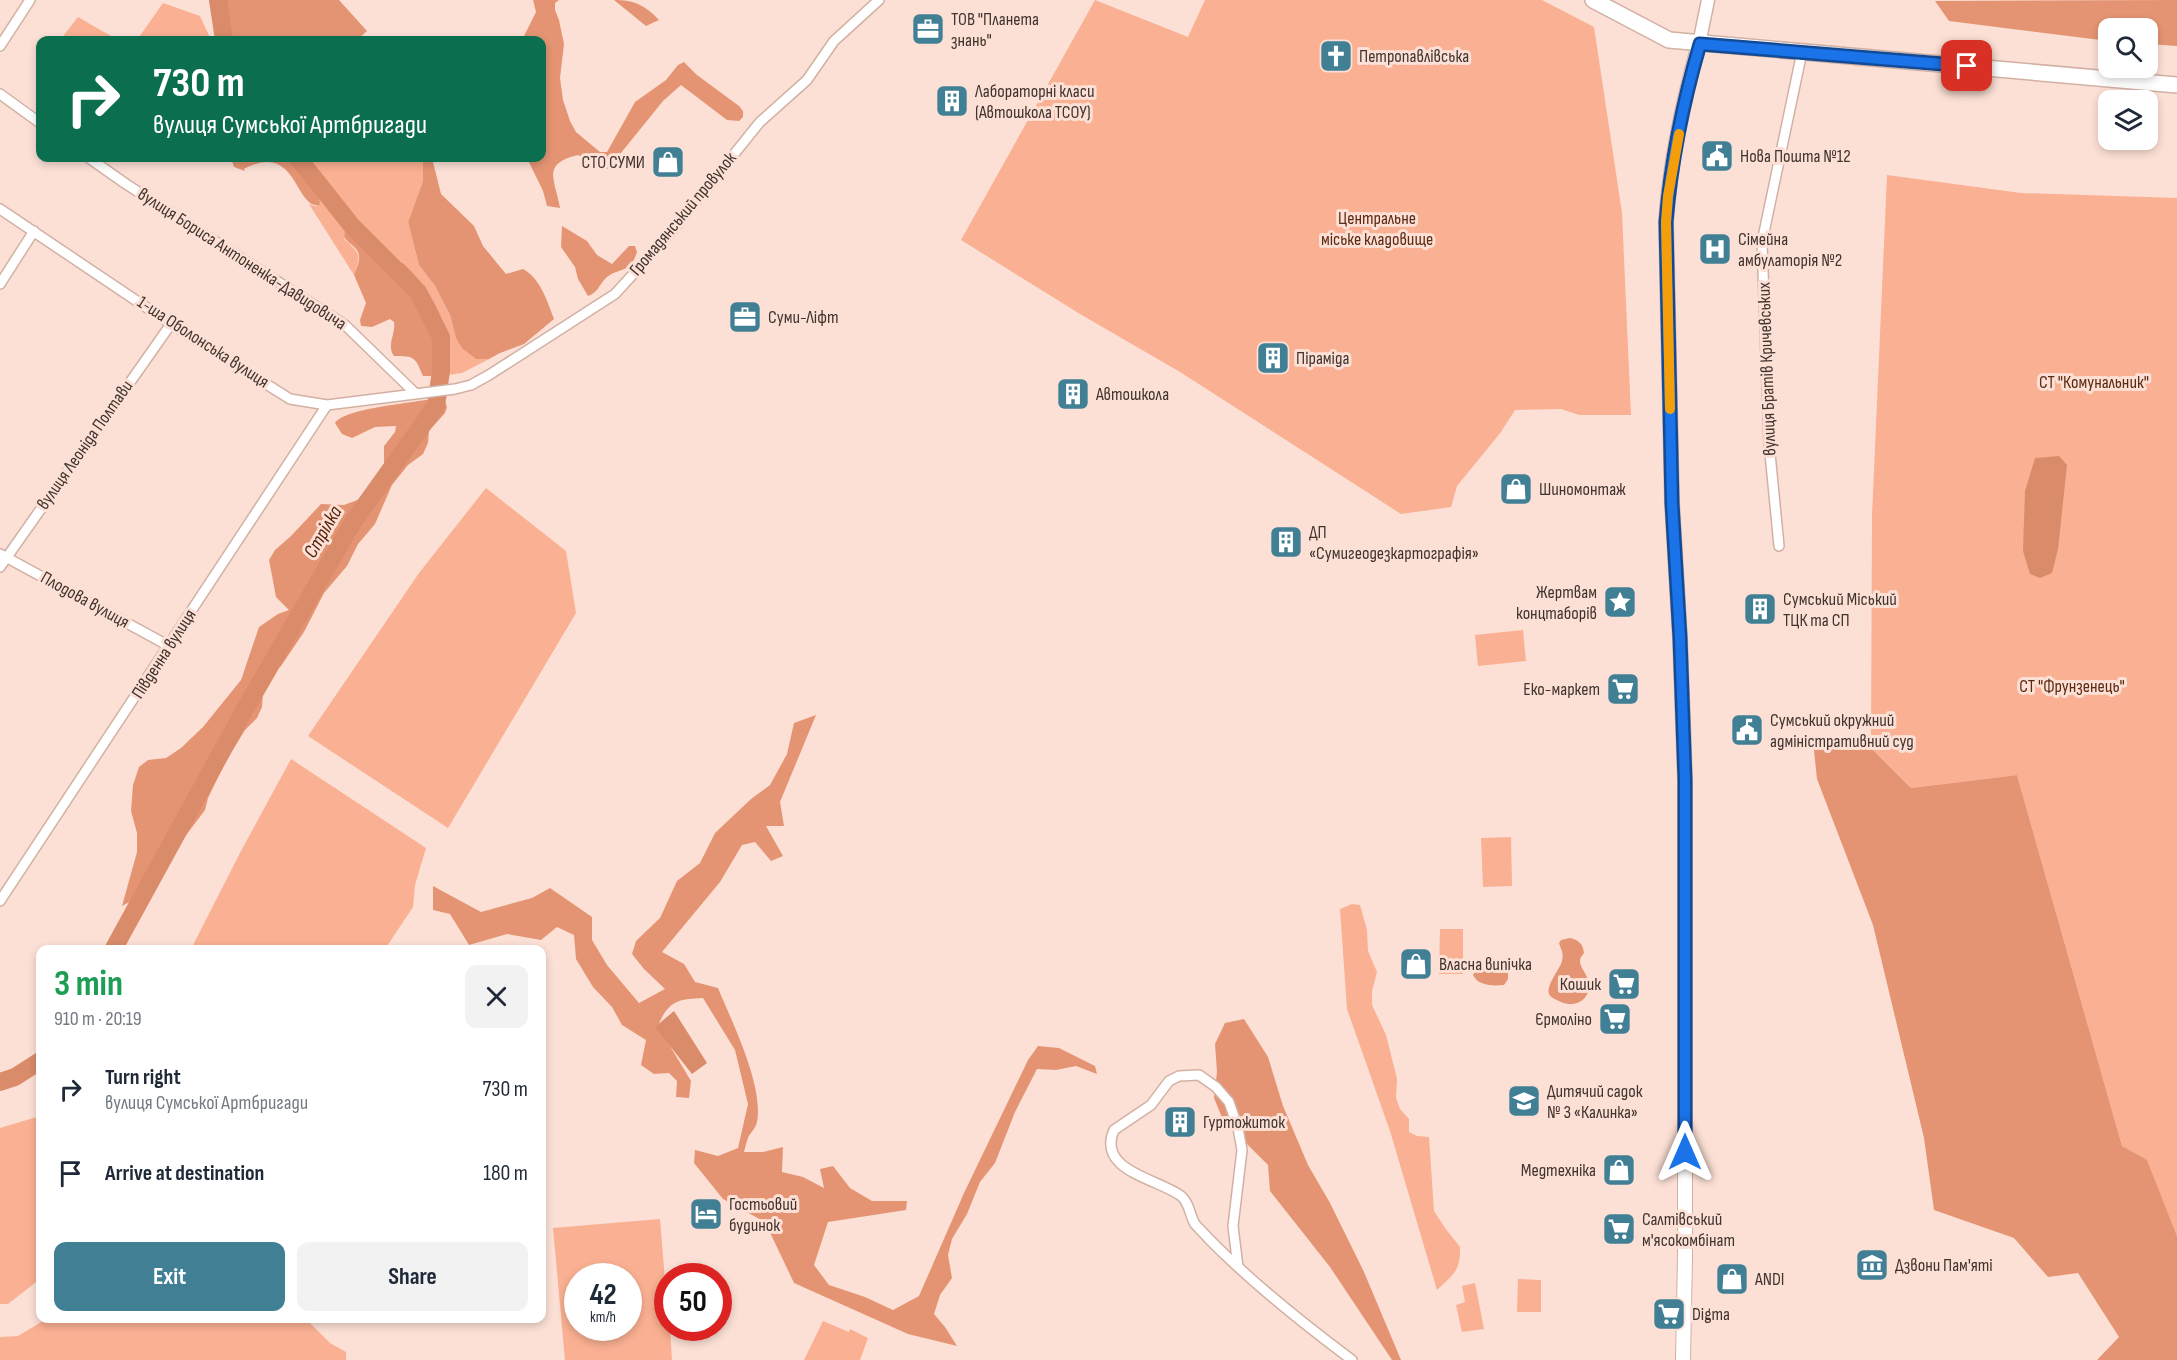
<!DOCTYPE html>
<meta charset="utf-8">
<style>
:root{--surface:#fff;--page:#f2f2f3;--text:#1f2937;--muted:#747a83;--accent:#417f95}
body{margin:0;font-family:"Sofia Sans Condensed",sans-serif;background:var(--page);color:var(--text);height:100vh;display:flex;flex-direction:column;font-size:22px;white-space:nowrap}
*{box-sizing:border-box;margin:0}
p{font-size:20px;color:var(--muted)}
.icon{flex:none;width:33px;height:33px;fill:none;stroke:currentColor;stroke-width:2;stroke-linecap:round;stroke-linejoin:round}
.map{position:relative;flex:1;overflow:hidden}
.panel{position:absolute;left:36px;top:945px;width:510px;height:378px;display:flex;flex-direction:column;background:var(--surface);border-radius:12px;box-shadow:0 3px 9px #0003}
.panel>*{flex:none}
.top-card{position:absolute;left:36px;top:36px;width:510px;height:126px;border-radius:12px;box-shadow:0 3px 9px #0003;background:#0b6e4f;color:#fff;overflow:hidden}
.buttons{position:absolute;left:2098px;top:18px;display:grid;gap:12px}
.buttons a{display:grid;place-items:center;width:60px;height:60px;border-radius:12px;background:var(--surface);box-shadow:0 3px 9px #0003;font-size:30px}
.speed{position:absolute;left:564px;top:1263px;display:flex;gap:12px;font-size:30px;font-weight:700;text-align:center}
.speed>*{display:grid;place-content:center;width:78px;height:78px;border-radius:50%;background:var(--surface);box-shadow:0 3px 9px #0003;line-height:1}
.speed small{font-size:15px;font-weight:400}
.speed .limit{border:9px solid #d22;background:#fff;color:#111}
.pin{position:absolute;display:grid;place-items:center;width:51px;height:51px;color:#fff;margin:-26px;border-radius:12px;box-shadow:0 3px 9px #0006}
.me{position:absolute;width:66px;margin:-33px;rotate:0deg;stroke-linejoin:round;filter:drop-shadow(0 0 4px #0008)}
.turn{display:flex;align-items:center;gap:21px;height:126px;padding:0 18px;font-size:27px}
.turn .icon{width:78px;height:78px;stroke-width:2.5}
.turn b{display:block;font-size:42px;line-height:51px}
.round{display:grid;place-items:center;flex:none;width:63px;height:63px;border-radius:12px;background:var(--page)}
.summary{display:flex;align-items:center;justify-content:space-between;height:102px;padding:0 18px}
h1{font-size:36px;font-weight:700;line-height:45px;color:#1e9e55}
.button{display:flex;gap:12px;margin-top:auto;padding:12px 18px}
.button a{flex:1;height:69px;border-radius:12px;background:var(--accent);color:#fff;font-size:24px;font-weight:700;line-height:69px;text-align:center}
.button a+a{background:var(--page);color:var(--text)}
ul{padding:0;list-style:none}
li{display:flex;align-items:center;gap:18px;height:84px;padding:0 18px}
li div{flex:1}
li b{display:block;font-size:22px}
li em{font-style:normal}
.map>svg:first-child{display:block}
.green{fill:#fab092;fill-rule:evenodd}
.forest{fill:#e59473}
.water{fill:#da8b6a}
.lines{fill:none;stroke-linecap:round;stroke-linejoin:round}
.river{stroke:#da8b6a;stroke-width:18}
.minor-casing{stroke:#d2b1a4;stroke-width:12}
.tertiary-casing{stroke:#d2b1a4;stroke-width:15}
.secondary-casing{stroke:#d2b1a4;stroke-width:16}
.primary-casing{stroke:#d2b1a4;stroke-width:18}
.minor{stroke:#fff;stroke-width:9}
.tertiary{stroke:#fff;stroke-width:12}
.secondary{stroke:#fff;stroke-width:14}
.primary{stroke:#fff;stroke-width:15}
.route-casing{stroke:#114b97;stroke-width:15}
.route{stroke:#1a73e8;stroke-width:10}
.slow{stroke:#f59e0b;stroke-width:10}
.labels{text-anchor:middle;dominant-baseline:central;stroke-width:6;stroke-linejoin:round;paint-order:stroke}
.poi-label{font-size:18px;fill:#41342f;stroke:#fce0d5;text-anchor:start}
.street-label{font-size:18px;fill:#41342f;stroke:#fce0d5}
.park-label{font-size:18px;fill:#5c2912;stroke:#fce0d5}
.water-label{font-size:20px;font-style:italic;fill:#56230c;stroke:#fce0d5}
</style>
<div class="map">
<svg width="2177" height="1360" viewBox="0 0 2177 1360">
<rect width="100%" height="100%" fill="#fce0d5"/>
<!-- green -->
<path class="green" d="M1095 0 1188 37 1205 0H1542L1594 27 1622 213 1631 415H1579L1561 409 1515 410 1501 432 1457 486 1451 507 1401 514 1180 372 1080 314 961 240Z
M163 3 200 16 211 40H137Z
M78 17 118 40H60Z
M310 158H423V181L408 222 419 265 435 286 450 315 456 338 476 359H489L462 373 441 376 447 366 402 262 391 257 363 231 344 239C361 254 361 254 354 275L309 204 315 206 320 205 317 169Z
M1887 175 2021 193 2177 198V1236L2147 1161 2122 1146 2017 775 1911 788 1871 748 1872 516Z
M486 488 566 551 576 613 448 828 308 736 419 573Z
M1523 630 1526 661 1478 666 1475 635Z
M291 759 426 848 415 885 413 907 385 949H191L241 851Z
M1511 837 1512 886 1483 887 1481 838Z
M1352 904 1360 905 1367 930 1368 951 1377 972 1372 991V1005L1386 1035 1397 1079 1396 1098 1400 1109 1409 1119V1132L1417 1136 1429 1137 1434 1211 1445 1228 1460 1247C1461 1270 1453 1275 1437 1290L1390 1131 1347 1009 1340 909Z
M1440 929H1463V974H1439Z
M40 1116V1279L8 1304H0V1128Z
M660 1219 667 1305 668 1328H670L672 1360H565L553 1228ZM578 1276H628V1328H578Z
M1518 1279 1541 1280V1312H1517Z
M1475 1283 1484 1329 1462 1332 1456 1305 1465 1302 1462 1286Z
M48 1318 306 1319 330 1343 346 1352V1360H0V1337L18 1336Z
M823 1321 849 1332 850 1329 868 1338 860 1360H804Z"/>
<!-- forest -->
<path class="forest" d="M216 0H339L367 31 357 40H216Z
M533 0H559L555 3V10L559 20 564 44 560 78 563 100 570 121 576 132 600 152H607L635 102 666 80 678 65 684 62 697 75 739 106 743 111V117L739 121 727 120 681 85 663 101 608 169 578 155C541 164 555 179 560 208L547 206 543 191 527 158H542V40H522L536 12Z
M614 0C634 0 645 5 659 20L646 26Z
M2177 0V46L2148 44V28H2109V41L1949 21 1935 1Z
M231 158H310L317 169 320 205C294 210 298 140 244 169L245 171 234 167Z
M423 158H432L441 194 474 226 483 246 506 274 523 269C541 279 547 301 554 319L524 344 500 353 489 359H476L462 348 456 338 450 315 435 286 419 265 408 222 423 181Z
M562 226 587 241 597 255 612 264 629 246H635L637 252C629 276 618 266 605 279 598 287 598 292 588 296L578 279 575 267 561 247Z
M346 228C351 229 359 229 364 231 374 238 381 250 391 257 395 260 400 260 404 264 431 288 462 340 441 376H423C415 357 415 356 394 356 386 345 396 335 394 322L390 319 372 327 361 326 360 320 366 303 354 275C356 269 360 261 359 256 358 243 339 244 346 228Z
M441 397 445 402 447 407 445 413 429 431 428 443 423 454 408 465 392 485 375 524 358 544 347 566 324 593 304 632 281 666 264 681 262 707 257 718 245 730 226 761 208 798 205 810 166 862 152 873 135 899 122 906 137 852V833L131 811 133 785 139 767 148 760 166 758 181 748 203 727 241 680 259 627 278 614 289 610 276 597 269 560 275 550 291 536 321 504 344 505 360 499 371 488 381 473 384 467V446L395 432 396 426 375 427 352 438 342 434 335 423C346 407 419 403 441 397Z
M816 715 780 802 784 826H766L783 856 771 861 755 842 742 845 720 882 662 952 684 964 695 982 718 988C732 1022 764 1086 757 1122 756 1128 750 1133 748 1138 746 1143 745 1148 744 1152H763L783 1147 782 1172 803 1177 824 1188 820 1169 833 1166 850 1188 872 1201H907L906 1210 828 1222 814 1265 829 1285 865 1297 893 1310 919 1296 964 1193 1028 1060 1038 1046 1059 1048 1095 1066 1097 1074 1076 1066 1056 1070 1037 1069 1015 1112 995 1163 980 1182 967 1214 952 1239 948 1255 952 1278 940 1295 934 1314 945 1327 957 1346 908 1334 794 1283 765 1222 723 1199 694 1163 695 1150 718 1156 738 1148 748 1104 735 1050 703 998C678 999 668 1001 658 1026L691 1081 689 1098 676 1097 677 1081 669 1073 654 1074 641 1065 646 1040 622 1025 612 1007 593 987 576 959 574 935 557 927 541 940 507 934 469 945 450 914 433 910V886L481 912 532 898 550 888 592 917V940L607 965 639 1003 665 989 644 969 632 954 636 941 660 918 677 881 700 863 715 833 751 799 770 785 787 754 794 723Z
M1813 741 1871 748 1911 788 2017 775 2122 1146 2147 1160 2177 1236V1360H2097L2119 1337 2078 1273 2048 1277 2014 1238 1934 1210 1924 1138 1873 925 1817 779Z
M1570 938C1579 940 1583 944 1584 953 1582 956 1580 957 1580 961 1580 967 1586 973 1587 978 1594 997 1578 1009 1561 1002 1557 1000 1551 998 1549 994 1546 985 1560 969 1562 961 1564 953 1561 950 1559 943L1561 940Z
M1496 963 1502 964 1508 971V979L1504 985C1493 986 1478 986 1473 975L1477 967Z
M1244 1019 1268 1057 1283 1106 1308 1165 1330 1203 1364 1272 1401 1360H1392L1330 1267 1270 1191 1268 1165 1223 1120 1214 1098 1217 1072 1215 1044 1225 1023Z"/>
<!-- water -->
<path class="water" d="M2059 456 2067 465 2058 549 2052 573 2040 578 2030 574 2023 551 2025 491 2035 458Z
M674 1011 707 1063 692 1074 655 1027Z"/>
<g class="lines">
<!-- river -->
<path class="river" d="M218 0 224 40
M113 950 245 709 353 522 436 406 441 371V337L418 292 352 226 298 158
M0 1082 15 1077 40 1061"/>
<defs>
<path id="minor" d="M0 46 30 0
M0 94 40 123
M89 158 126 184 345 325 415 393
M0 209 171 324 290 399 327 405 455 389 471 385 489 375 615 294 667 237 760 122 807 80 834 41 879 0
M0 284 34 231
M1779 546 1769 443 1762 242 1802 52
M0 554 169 646
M0 567 171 324
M0 901 327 405
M1238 1267 1233 1226 1242 1150 1238 1128 1229 1102 1216 1087 1199 1075 1179 1076 1169 1081 1151 1105 1114 1130C1096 1171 1159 1179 1181 1196 1189 1202 1190 1216 1195 1224 1199 1229 1204 1233 1208 1238 1252 1283 1301 1322 1352 1360"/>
<path id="tertiary" d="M1699 44 1708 0"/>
<path id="secondary" d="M1683 1360 1685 1257V780L1680 638 1672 503 1666 222C1670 162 1683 102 1699 44"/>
<path id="primary" d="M1593 0 1669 40 2177 85"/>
</defs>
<!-- minor casing -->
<use href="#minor" class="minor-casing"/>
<!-- tertiary casing -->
<use href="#tertiary" class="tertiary-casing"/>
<!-- secondary casing -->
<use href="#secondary" class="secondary-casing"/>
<!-- primary casing -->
<use href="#primary" class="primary-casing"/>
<!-- minor -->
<use href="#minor" class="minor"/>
<!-- tertiary -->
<use href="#tertiary" class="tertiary"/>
<!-- secondary -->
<use href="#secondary" class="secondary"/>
<!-- primary -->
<use href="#primary" class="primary"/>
</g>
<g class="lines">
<defs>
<path id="route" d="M1685 1152V780L1680 638 1672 503 1666 222C1671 162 1683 102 1700 44L1967 66"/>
</defs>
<!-- route casing -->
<use href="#route" class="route-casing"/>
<!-- route -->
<use href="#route" class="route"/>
<!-- slow -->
<path class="slow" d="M1670 409 1666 222 1668 196 1679 134"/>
</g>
<!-- icons -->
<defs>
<symbol id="office-square" viewBox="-11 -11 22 22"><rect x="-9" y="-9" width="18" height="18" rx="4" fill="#417f95" stroke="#fce0d5"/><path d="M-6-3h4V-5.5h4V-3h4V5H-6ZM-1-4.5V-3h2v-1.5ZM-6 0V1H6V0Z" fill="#fff"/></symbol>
<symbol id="church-square" viewBox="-11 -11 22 22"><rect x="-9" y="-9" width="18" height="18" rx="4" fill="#417f95" stroke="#fce0d5"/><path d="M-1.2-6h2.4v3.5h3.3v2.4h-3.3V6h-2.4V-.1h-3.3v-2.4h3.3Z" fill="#fff"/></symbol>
<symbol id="building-square" viewBox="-11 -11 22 22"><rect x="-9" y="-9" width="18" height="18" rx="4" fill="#417f95" stroke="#fce0d5"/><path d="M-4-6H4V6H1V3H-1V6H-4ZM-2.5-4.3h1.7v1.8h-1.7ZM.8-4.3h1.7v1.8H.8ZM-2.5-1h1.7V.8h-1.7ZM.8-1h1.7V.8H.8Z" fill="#fff"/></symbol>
<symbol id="civic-square" viewBox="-11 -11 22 22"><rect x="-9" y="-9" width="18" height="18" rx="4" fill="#417f95" stroke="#fce0d5"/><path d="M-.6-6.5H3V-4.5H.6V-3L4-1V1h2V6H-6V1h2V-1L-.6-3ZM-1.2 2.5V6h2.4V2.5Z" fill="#fff"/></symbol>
<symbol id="shop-square" viewBox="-11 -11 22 22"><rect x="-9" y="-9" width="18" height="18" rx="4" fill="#417f95" stroke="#fce0d5"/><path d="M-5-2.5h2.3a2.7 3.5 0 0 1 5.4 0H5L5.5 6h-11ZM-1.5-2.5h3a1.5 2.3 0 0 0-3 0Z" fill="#fff"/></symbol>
<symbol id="hospital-square" viewBox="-11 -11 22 22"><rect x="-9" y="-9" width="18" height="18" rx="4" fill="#417f95" stroke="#fce0d5"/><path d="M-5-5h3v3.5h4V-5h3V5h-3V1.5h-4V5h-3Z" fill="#fff"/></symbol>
<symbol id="sight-square" viewBox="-11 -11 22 22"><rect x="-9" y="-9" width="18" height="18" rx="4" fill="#417f95" stroke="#fce0d5"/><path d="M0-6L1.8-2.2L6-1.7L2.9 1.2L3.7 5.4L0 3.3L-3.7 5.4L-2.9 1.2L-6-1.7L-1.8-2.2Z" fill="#fff"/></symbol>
<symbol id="supermarket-square" viewBox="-11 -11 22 22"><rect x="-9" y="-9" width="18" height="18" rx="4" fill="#417f95" stroke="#fce0d5"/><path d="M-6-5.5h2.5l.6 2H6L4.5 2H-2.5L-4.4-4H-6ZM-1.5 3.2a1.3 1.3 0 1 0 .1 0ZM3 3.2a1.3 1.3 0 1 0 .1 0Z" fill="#fff"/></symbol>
<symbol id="school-square" viewBox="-11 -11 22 22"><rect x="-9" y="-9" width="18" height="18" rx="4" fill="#417f95" stroke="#fce0d5"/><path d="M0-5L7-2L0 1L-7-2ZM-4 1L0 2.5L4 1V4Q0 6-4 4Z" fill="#fff"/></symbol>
<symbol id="hotel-square" viewBox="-11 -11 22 22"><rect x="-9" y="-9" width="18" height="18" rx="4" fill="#417f95" stroke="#fce0d5"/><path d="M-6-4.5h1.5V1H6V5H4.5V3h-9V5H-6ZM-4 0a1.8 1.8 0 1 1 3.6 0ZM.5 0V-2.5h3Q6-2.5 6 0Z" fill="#fff"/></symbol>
<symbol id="museum-square" viewBox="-11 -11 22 22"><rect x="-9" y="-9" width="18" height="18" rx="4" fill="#417f95" stroke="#fce0d5"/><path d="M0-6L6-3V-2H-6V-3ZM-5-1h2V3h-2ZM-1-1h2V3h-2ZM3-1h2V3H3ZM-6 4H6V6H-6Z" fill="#fff"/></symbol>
</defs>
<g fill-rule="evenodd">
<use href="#office-square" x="909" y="10" width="38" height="38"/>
<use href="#church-square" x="1317" y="37" width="38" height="38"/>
<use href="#building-square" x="933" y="82" width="38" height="38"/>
<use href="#civic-square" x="1698" y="137" width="38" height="38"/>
<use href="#shop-square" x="649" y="143" width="38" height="38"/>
<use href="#hospital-square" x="1696" y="230" width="38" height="38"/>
<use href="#office-square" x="726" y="298" width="38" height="38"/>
<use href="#building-square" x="1254" y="339" width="38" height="38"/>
<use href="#building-square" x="1054" y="375" width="38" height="38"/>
<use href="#shop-square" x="1497" y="470" width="38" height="38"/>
<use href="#building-square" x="1267" y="523" width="38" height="38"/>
<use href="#sight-square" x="1601" y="583" width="38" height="38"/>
<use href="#building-square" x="1741" y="590" width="38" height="38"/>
<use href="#supermarket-square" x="1604" y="670" width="38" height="38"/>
<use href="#civic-square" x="1728" y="711" width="38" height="38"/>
<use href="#shop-square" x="1397" y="945" width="38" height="38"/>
<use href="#supermarket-square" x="1605" y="965" width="38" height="38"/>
<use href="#supermarket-square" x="1596" y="1000" width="38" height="38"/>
<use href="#school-square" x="1505" y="1082" width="38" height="38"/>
<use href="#building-square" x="1161" y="1103" width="38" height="38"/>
<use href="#shop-square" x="1600" y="1151" width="38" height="38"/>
<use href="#hotel-square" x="687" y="1195" width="38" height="38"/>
<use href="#supermarket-square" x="1600" y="1210" width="38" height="38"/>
<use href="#museum-square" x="1853" y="1246" width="38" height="38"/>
<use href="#shop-square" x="1713" y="1260" width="38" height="38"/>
<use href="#supermarket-square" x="1650" y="1295" width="38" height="38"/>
</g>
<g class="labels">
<!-- poi labels -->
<g class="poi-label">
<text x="951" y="19">ТОВ "Планета<tspan x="951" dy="21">знань"</tspan></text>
<text x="1359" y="56">Петропавлівська</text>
<text x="975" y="91">Лабораторні класи<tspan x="975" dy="21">(Автошкола ТСОУ)</tspan></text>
<text x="1740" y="156">Нова Пошта №12</text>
<text x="645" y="162" text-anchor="end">СТО СУМИ</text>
<text x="1738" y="239">Сімейна<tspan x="1738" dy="21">амбулаторія №2</tspan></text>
<text x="768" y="317">Суми-Ліфт</text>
<text x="1296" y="358">Піраміда</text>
<text x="1096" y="394">Автошкола</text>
<text x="1539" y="489">Шиномонтаж</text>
<text x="1309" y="532">ДП<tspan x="1309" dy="21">«Сумигеодезкартографія»</tspan></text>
<text x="1597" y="592" text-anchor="end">Жертвам<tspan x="1597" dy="21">концтаборів</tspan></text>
<text x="1783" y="599">Сумський Міський<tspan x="1783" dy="21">ТЦК та СП</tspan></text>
<text x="1600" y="689" text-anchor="end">Еко-маркет</text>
<text x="1770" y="720">Сумський окружний<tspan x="1770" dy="21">адміністративний суд</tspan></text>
<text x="1439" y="964">Власна випічка</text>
<text x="1601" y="984" text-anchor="end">Кошик</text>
<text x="1592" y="1019" text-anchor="end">Єрмоліно</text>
<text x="1547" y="1091">Дитячий садок<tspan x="1547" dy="21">№ 3 «Калинка»</tspan></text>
<text x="1203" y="1122">Гуртожиток</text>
<text x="1596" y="1170" text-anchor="end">Медтехніка</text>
<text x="729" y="1204">Гостьовий<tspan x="729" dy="21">будинок</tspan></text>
<text x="1642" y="1219">Салтівський<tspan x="1642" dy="21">м'ясокомбінат</tspan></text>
<text x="1895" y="1265">Дзвони Пам'яті</text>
<text x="1755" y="1279">ANDI</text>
<text x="1692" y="1314">Digma</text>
</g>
<!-- street labels -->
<g class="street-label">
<text transform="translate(683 214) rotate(-50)">Громадянський провулок</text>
<text transform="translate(242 259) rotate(33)">вулиця Бориса Антоненка-Давидовича</text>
<text transform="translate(203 342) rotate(33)">1-ша Оболонська вулиця</text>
<text transform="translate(1767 369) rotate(-92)">вулиця Братів Кричевських</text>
<text transform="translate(85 445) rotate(-55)">вулиця Леоніда Полтави</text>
<text transform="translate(85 600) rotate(29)">Плодова вулиця</text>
<text transform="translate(164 654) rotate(-57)">Південна вулиця</text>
</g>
<!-- park labels -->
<g class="park-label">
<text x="1377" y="218">Центральне<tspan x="1377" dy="21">міське кладовище</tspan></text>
<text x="2094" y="382">СТ "Комунальник"</text>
<text x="2072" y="686">СТ "Фрунзенець"</text>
</g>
<!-- water labels -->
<g class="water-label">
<text transform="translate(323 532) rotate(-60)">Стрілка</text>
</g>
</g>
</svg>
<div class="buttons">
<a><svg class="icon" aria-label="search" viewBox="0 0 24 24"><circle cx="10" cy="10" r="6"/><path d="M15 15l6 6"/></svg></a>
<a><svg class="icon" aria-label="layers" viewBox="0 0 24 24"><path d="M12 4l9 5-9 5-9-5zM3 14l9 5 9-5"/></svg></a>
</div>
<div class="speed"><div>42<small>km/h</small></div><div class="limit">50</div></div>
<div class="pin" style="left:1967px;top:66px;background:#d93025"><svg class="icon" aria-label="arrive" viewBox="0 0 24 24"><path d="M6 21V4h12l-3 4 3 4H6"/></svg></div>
<svg class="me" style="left:1685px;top:1152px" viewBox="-20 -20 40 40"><path d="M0-17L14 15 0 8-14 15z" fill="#1a73e8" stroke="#fff" stroke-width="4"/></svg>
<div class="top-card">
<div class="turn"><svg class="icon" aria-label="right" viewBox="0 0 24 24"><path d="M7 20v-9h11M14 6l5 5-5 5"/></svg><div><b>730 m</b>вулиця Сумської Артбригади</div></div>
</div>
<section class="panel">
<div class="summary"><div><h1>3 min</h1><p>910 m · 20:19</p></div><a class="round"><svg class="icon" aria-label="close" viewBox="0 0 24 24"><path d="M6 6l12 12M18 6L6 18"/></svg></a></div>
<ul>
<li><svg class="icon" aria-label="right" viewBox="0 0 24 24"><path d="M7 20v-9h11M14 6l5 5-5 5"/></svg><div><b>Turn right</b><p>вулиця Сумської Артбригади</p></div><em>730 m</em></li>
<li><svg class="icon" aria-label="arrive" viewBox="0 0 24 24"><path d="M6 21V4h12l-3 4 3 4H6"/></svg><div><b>Arrive at destination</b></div><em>180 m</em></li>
</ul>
<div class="button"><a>Exit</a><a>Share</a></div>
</section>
</div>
